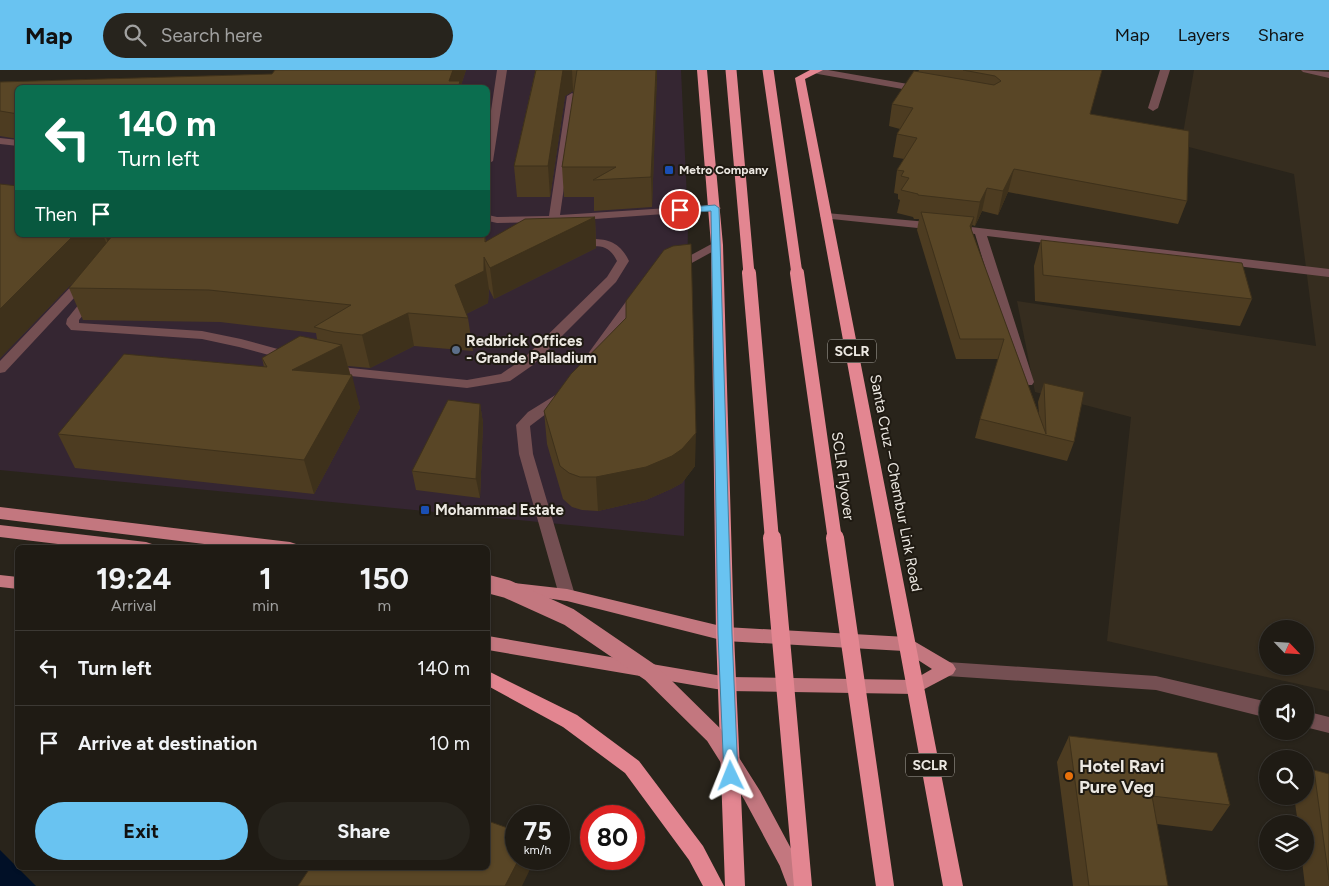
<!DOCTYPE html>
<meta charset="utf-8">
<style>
:root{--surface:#1f1b14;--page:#27241d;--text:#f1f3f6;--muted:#a1a1a0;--line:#3c3934;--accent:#69c3f1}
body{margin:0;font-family:Figtree,sans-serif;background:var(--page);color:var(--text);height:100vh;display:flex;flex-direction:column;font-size:19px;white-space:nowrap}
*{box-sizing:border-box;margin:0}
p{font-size:16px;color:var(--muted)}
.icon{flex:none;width:28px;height:28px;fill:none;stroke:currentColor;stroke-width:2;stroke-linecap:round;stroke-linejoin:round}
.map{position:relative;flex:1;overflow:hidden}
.drawer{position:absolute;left:15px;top:475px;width:475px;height:325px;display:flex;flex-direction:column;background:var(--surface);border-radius:8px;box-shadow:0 1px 4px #0004,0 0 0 1px var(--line)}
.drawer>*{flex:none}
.guide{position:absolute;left:15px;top:15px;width:475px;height:152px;border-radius:8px;box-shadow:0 1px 4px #0004,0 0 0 1px var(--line);background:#0b6e4f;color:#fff;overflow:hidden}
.needle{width:32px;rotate:115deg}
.tools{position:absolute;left:1259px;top:550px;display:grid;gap:10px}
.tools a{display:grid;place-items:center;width:55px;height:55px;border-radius:50%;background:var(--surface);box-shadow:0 1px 4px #0004,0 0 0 1px var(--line);font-size:25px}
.speed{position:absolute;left:505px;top:735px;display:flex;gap:10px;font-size:25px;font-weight:700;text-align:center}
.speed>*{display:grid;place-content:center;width:65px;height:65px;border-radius:50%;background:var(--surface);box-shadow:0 1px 4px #0004,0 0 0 1px var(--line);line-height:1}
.speed small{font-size:12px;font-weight:400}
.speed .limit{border:8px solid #d22;background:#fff;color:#111}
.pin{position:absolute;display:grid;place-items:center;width:42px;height:42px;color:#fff;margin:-21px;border:2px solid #fff;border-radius:50%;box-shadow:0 1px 5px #0007}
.me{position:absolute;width:55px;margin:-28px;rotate:358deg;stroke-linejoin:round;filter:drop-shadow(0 0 4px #0008)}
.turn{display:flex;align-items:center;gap:18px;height:105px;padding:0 20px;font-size:22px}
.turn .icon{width:65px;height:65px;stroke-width:2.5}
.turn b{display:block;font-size:35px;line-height:42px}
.then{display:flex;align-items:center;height:48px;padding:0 20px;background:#0003;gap:10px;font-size:19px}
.eta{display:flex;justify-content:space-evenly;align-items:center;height:85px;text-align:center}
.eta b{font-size:30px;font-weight:700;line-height:35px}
.cta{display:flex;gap:10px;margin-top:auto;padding:10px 20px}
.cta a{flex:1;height:58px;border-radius:30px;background:var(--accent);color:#111;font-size:20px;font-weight:700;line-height:58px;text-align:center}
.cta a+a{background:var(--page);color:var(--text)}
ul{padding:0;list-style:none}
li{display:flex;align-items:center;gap:15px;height:75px;padding:0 20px;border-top:1px solid var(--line)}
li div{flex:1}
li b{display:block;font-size:19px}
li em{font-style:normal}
header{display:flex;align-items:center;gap:30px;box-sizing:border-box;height:70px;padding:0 25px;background:var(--accent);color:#111}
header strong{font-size:24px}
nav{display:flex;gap:28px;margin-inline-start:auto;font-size:18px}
.search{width:350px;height:45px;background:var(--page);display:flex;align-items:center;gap:12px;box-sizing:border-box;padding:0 18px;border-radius:28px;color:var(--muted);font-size:19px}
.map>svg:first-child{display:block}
.commercial{fill:#352632}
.built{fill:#362d1f;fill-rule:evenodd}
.water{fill:#011027}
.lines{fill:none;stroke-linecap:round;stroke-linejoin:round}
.minor{fill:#744f52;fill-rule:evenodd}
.major{fill:#c3777f;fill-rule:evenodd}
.highway{fill:#e38691;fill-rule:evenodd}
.major-bridge{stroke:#c3777f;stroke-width:18}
.highway-bridge-far2{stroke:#e38691;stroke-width:11}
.highway-bridge-far1{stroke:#e38691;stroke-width:14}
.highway-bridge{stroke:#e38691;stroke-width:18}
.wall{fill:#4d3c21}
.shaded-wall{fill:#3e311b}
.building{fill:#594626;stroke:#3e311b}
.route{fill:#69c3f1;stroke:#447f9d}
.transit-dot{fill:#1a4fb4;stroke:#1f1a12;stroke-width:2}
.service-dot{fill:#5c6f8a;stroke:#1f1a12;stroke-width:2}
.food-dot{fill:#e8710a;stroke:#1f1a12;stroke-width:2}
.labels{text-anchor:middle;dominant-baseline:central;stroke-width:4;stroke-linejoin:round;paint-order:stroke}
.far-poi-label{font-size:12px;font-weight:bold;fill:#ece8e2;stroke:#1f1a12;text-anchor:start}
.shield{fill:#1f1a12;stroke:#aeaaa4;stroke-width:1}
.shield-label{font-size:14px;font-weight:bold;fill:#ece8e2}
.poi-label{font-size:15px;font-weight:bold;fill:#ece8e2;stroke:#1f1a12;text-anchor:start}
.street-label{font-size:15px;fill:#ece8e2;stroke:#1f1a12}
.near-poi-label{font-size:18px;font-weight:bold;fill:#ece8e2;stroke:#1f1a12;text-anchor:start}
</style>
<header>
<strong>Map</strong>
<div class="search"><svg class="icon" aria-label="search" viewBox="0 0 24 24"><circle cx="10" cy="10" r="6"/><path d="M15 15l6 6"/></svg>Search here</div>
<nav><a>Map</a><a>Layers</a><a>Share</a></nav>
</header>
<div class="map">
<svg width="1329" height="816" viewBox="0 0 1329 816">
<rect width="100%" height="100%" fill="#29241b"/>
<!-- commercial -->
<path class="commercial" d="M282 0H681L688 151 684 466 0 400V25L17 24 18 165H488V18L164 17 274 13Z"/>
<!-- built -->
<path class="built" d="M1194 0H1329V621L1107 571 1131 347 1035 322 1017 231 1316 276 1294 104 1181 75ZM1268 559H1305V596H1268Z"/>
<!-- water -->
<path class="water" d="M0 780 36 816H0Z"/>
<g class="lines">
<!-- minor -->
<path class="minor" d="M497 0H507L493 91 488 94V61Z
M814 0H828L925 17 930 20 925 23 818 4 815 3Z
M1160 0H1170L1158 38 1153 41 1148 38Z
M1301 0 1329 2V8L1303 2Z
M572 23 577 26 560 145 715 135 721 138 719 140 554 152 497 153 488 151V145L497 147 549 146 567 26Z
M0 68 18 70V76L0 74Z
M826 143 928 152 1329 199V207L987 166 1034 312 1032 315H1022L1020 312 975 164 822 148 820 146 822 144Z
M577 169C601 169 617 166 629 191L616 212 533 295 510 311 467 318 341 305 325 301 323 298 330 294 341 297 467 310 501 304 523 289 607 207 617 191C606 168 592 180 573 175L571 173Z
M717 171 723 175 721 177 679 200H671L669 197Z
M84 206 90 210 88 213 5 302 0 303V291L80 207Z
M637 221 643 225 600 287H590L588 284 590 281 633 222Z
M92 222 98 226 79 250V253L202 261 241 269 296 284 298 287 291 291 239 277 202 269 71 260 66 254 67 249 88 223Z
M562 321 567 322 569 325 567 328 530 356 533 384 575 525 573 530 567 531 561 530 559 525 519 384 516 355 528 342Z
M947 592 1156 606 1268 632V648L1156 620 947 606 941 604 938 599 941 594Z
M1305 641 1329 647V663L1305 657Z"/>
<!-- major -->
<path class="major" d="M0 437 290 472 296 474 298 478H237L0 449Z
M0 455 146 472 152 474 154 478H91L0 467Z
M0 505 18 507V519L0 517Z
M514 513 567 519 725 557 907 567 953 594 956 599 953 604 915 624 728 621 488 580V566L728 607 913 610 932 599 904 581 725 571 567 531 508 523 506 519 508 515Z"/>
<!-- highway -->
<path class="highway" d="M697 0H707L723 175 734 564 745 816H725L716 564 711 175Z
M810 0H823L805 9 963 816H943L795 8Z
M488 601 577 645 639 691 703 776 724 816H703L689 790 625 703 563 657 488 616Z"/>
<!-- major-bridge -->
<path class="major-bridge" d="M488 514 507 519 569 547 651 603 714 665 752 725 788 792 797 816"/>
<!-- highway-bridge-far2 -->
<path class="highway-bridge-far2" d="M731 0 749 204
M768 0 797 204"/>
<!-- highway-bridge-far1 -->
<path class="highway-bridge-far1" d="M749 203 772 470
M797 203 835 470"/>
<!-- highway-bridge -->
<path class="highway-bridge" d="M772 468 803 816
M835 468 885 816"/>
</g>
<!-- wall -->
<path class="wall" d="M275 0H466L461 15 18 18V69L0 66V12L272 4Z
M535 0H657L652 137 594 141V127H564L562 97 574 22 573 21 565 26 550 127H517L514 96 535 2Z
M919 0H1102L1090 44 1187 131 1178 154 1008 122 998 145 982 141 975 156 972 155 971 160 1039 344 1038 332 1044 313 1074 372 1067 391 975 368 980 349 998 289H956L917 160 919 149H914L913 147 897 143 900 130 898 129V124L894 123 897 100 904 89 893 87 897 64 900 59 889 56 892 34 918 2Z
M0 114 18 165H485L486 172 595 147 596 178 494 229 489 219 488 233 466 244 468 248 473 281 414 276 370 298 348 296 360 338 314 424 75 398 58 364 264 297 262 288 317 269 316 263 220 252 83 250 69 218 79 206 0 288Z
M1041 170 1252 229 1240 256 1035 231 1034 196Z
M480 334 483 353 480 428 416 420 412 401Z
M544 341 695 396 682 413 671 419 646 430 598 441 582 440 572 437 563 429 547 374Z
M1069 666 1230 735 1212 761 1157 754 1168 816H1073L1057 692Z
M1314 700 1329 704V816H1305L1302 791H1305V754H1298L1294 726H1305V712Z"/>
<!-- shaded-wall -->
<path class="shaded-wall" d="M453 0H466L461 15V18H450L449 11Z
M563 0H572L573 21 565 26 550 127 548 96Z
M656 0H657V9L652 137 651 107Z
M1014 99 1008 122 998 145 1003 121Z
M987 118 982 141 975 156 980 132Z
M595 147 596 178 494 229 490 198Z
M974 147 970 165V156Z
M74 165H103L109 179 103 181 0 288V239Z
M105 165H122L114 188Z
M484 187 489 219 488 233 460 247 455 215Z
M408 243 414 276 370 298 362 265Z
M342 275 351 308 292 300Z
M352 305 360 338 314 424 304 390Z
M480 334 483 353 480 428 476 409Z
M696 363 695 396 682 413 671 419 646 430 598 441 596 407Z
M519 789H534V791L522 816H505Z"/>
<!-- building -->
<path class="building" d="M275 0H453L449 11H460L458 18H18V44L0 41V12L272 4Z
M536 0H563L548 96H514Z
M577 0H656L651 107 593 110 616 97H562Z
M963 0H1102L1090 44 1189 61 1187 131 1014 99 1003 121 987 118 980 132 918 125V124L901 120 909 108 901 106 904 101 897 100 917 68 897 64 913 38 892 34 914 1 994 15 1001 11 995 6Z
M0 114 18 116V165H74L0 239Z
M921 142 974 147 970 156 1046 364 1044 313 1084 322 1074 372 980 349 1004 269H960Z
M595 147 490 198 484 187V201L455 215 468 248 408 243 362 265 334 262 314 257 351 235 209 220 69 218 113 165H485V172L525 149Z
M1041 170 1242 193 1252 229 1043 205Z
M691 174 696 363 682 379 672 386 646 397 596 407H580L569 403 560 396 544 341 571 304 626 248V231L664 180 673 176Z
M300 266 342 275 292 300 352 305 304 390 58 364 124 284 267 297 262 288Z
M448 330 480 334 476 409 412 401Z
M1069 666 1217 683 1230 735 1152 726 1168 816H1089Z
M1314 700 1329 704V810Z
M488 751 516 761V789H519L505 816H298L310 798H488Z"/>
<!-- route -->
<path class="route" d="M715 135 719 138 732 564 738 706 736 710 731 712 726 710 724 706 718 564 711 141 680 143 676 140 680 138Z"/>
<!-- markers -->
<g class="transit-dot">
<rect x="664" y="95" width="10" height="10" rx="2.5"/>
<rect x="420" y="435" width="10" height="10" rx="2.5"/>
</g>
<circle class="service-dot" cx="456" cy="280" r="5"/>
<circle class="food-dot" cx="1069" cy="706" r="5"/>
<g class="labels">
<!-- far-poi labels -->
<g class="far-poi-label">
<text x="679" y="100">Metro Company</text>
</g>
<!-- shield labels -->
<g class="shield">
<rect x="828" y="269.5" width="48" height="23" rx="4"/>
<rect x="906" y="683.5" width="48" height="23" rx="4"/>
</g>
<g class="shield-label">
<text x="852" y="281">SCLR</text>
<text x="930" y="695">SCLR</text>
</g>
<!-- poi labels -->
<g class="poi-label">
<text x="466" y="271">Redbrick Offices<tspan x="466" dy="17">- Grande Palladium</tspan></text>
<text x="435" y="440">Mohammad Estate</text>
</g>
<!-- street labels -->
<g class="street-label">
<text transform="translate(843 406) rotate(82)">SCLR Flyover</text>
<text transform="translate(896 413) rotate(79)">Santa Cruz – Chembur Link Road</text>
</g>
<!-- near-poi labels -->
<g class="near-poi-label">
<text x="1079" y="696">Hotel Ravi<tspan x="1079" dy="21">Pure Veg</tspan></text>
</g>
</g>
</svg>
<div class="tools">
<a><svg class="needle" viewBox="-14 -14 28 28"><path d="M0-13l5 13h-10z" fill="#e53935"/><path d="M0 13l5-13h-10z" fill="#a1a1a0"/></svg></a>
<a><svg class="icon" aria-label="sound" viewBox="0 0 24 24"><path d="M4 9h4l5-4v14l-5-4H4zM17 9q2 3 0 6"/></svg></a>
<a><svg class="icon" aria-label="search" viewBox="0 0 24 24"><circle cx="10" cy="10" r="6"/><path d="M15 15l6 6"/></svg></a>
<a><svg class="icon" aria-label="layers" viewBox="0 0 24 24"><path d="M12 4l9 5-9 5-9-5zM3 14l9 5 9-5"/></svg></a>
</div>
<div class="speed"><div>75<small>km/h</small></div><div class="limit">80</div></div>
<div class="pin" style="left:680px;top:140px;background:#d93025"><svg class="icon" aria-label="arrive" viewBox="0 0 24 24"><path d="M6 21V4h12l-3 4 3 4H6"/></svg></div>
<svg class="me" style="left:731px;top:706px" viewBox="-20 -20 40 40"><path d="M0-17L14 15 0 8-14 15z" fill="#69c3f1" stroke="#fff" stroke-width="4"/></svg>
<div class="guide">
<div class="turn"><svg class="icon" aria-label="left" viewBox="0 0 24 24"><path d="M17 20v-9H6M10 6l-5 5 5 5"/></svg><div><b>140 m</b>Turn left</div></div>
<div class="then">Then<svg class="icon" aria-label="arrive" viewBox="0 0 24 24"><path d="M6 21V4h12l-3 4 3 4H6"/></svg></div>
</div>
<section class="drawer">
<div class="eta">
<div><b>19:24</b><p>Arrival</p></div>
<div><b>1</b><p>min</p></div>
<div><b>150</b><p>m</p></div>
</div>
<ul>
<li><svg class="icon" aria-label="left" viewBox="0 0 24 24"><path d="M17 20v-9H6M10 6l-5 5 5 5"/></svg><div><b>Turn left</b></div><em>140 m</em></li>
<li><svg class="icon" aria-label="arrive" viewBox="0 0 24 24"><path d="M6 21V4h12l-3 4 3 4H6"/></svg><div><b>Arrive at destination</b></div><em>10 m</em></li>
</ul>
<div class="cta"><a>Exit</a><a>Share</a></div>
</section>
</div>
